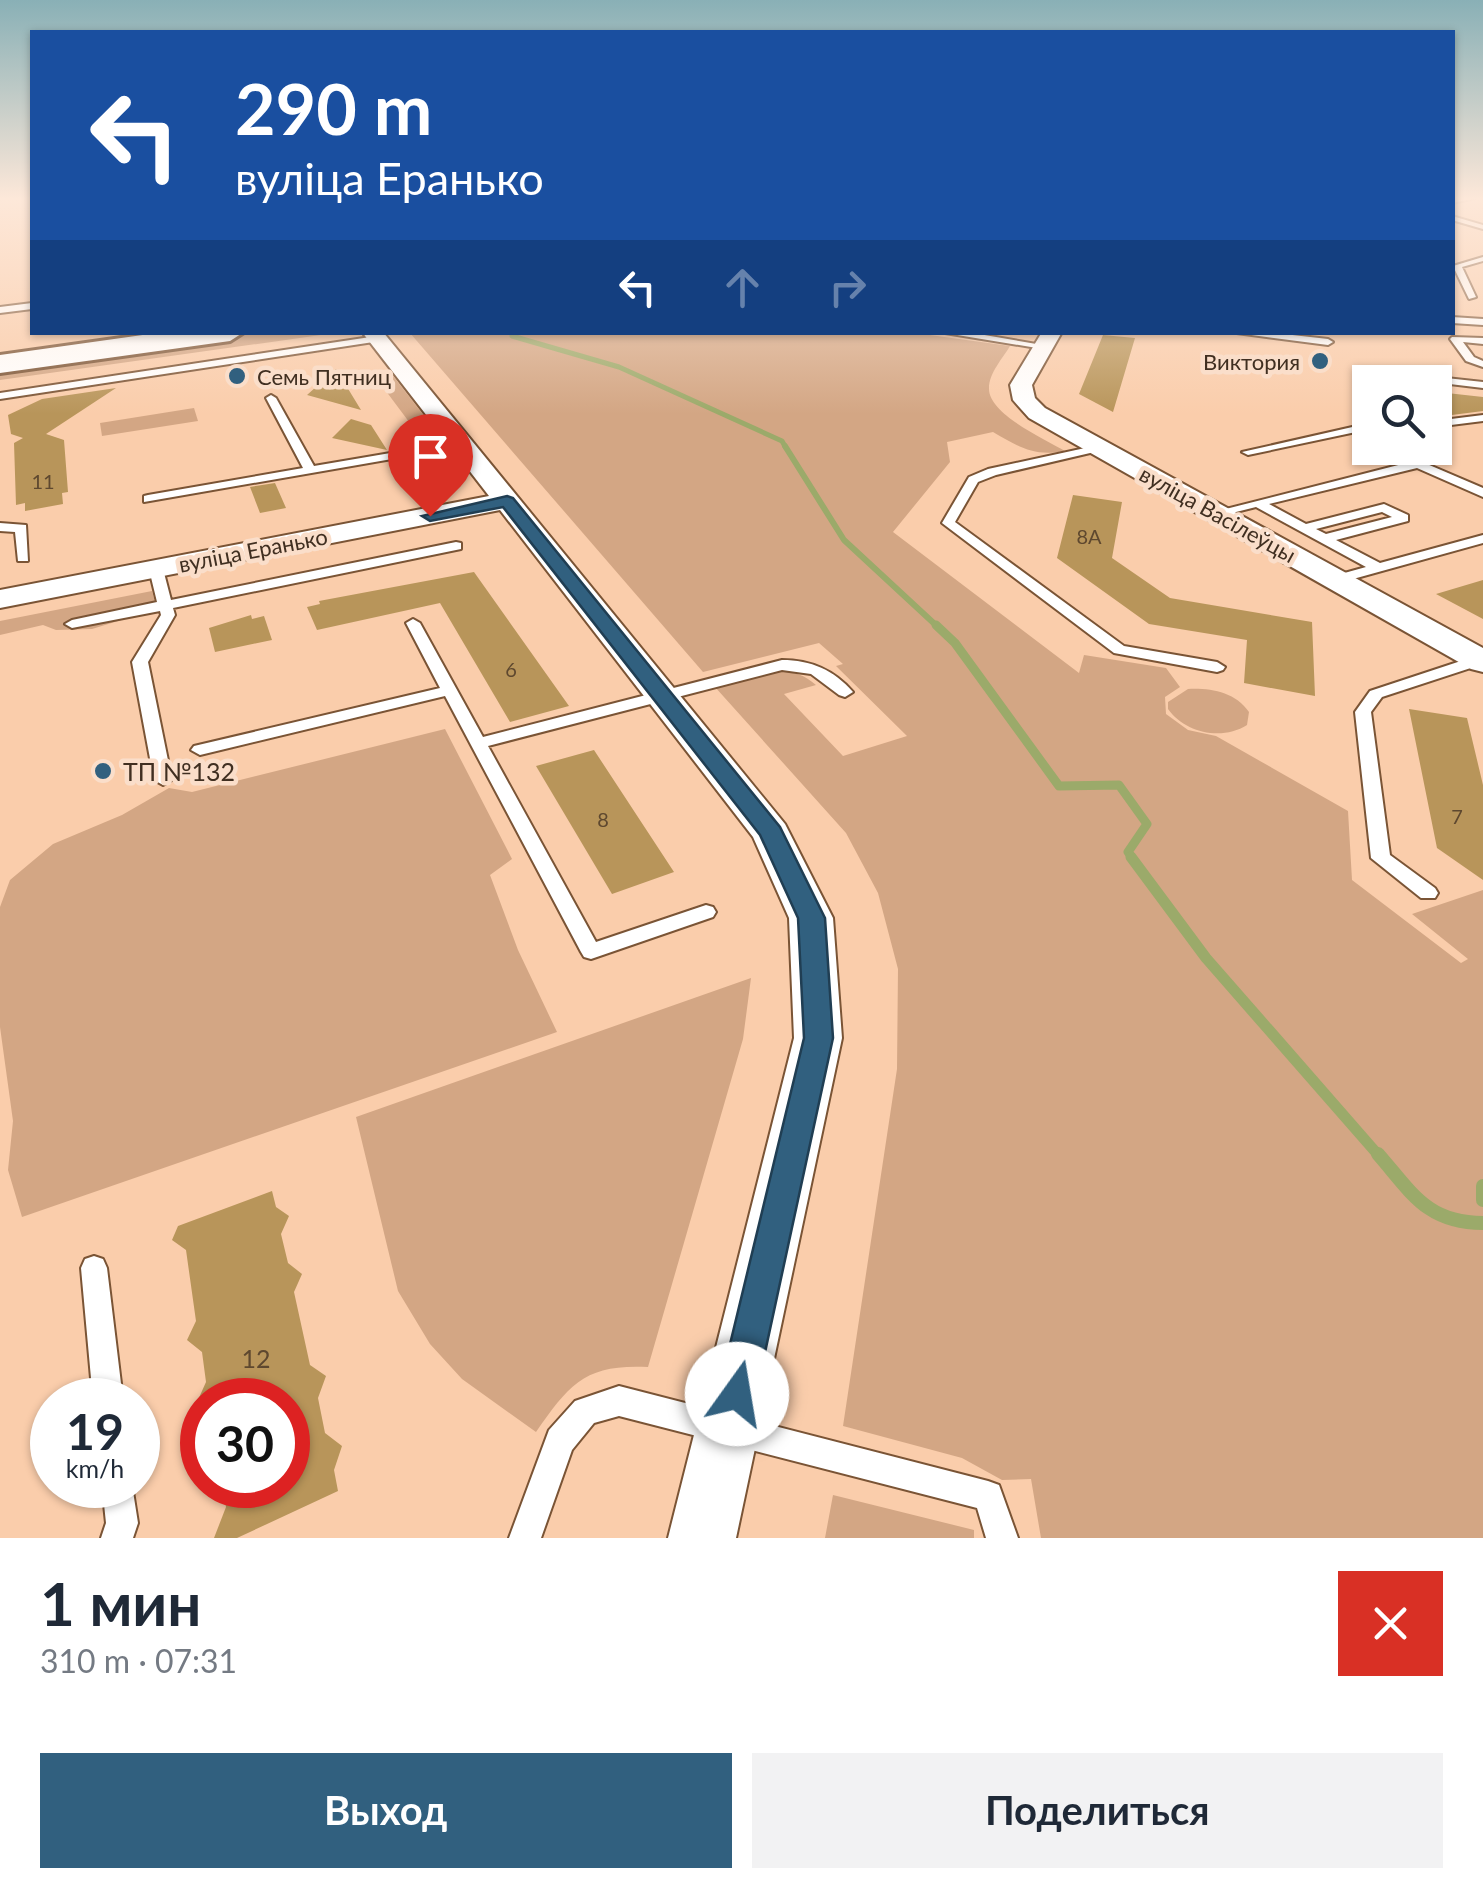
<!DOCTYPE html>
<html lang="ru">
<meta charset="utf-8">
<style>
:root{--surface:#fff;--page:#f2f2f3;--text:#1f2937;--muted:#747a83;--accent:#31607f}
body{margin:0;font-family:Lato,sans-serif;background:var(--page);color:var(--text);height:100vh;display:flex;flex-direction:column;font-size:38px;white-space:nowrap}
*{box-sizing:border-box;margin:0}
p{font-size:32px;color:var(--muted)}
.icon{flex:none;width:55px;height:55px;fill:none;stroke:currentColor;stroke-width:2;stroke-linecap:round;stroke-linejoin:round}
.map{position:relative;height:1538px;overflow:hidden}
.sheet{display:flex;flex-direction:column;background:var(--surface);flex:1}
.sheet>*{flex:none}
.top-card{position:absolute;left:30px;top:30px;width:1425px;height:305px;border-radius:0px;box-shadow:0 2px 8px #0004;background:#1a4fa0;color:#fff;overflow:hidden}
.fabs{position:absolute;left:1352px;top:365px;display:grid;gap:20px}
.fabs a{display:grid;place-items:center;width:100px;height:100px;border-radius:0px;background:var(--surface);box-shadow:0 2px 8px #0004;font-size:50px}
.speed{position:absolute;left:30px;top:1378px;display:flex;gap:20px;font-size:50px;font-weight:700;text-align:center}
.speed>*{display:grid;place-content:center;width:130px;height:130px;border-radius:50%;background:var(--surface);box-shadow:0 2px 8px #0004;line-height:1}
.speed small{font-size:25px;font-weight:400}
.speed .limit{border:15px solid #d22;background:#fff;color:#111}
.pin{position:absolute;display:grid;place-items:center;width:85px;height:85px;color:#fff;margin:-102px -42px;border-radius:50% 50% 50% 0;rotate:-45deg;box-shadow:0 0 10px #0007}
.pin .icon{rotate:45deg}
.me{position:absolute;width:110px;margin:-55px;rotate:13deg;stroke-linejoin:round;filter:drop-shadow(0 0 8px #0008)}
.turn{display:flex;align-items:center;gap:35px;height:210px;padding:0 40px;font-size:45px}
.turn .icon{width:130px;height:130px;stroke-width:2.5}
.turn b{display:block;font-size:70px;line-height:85px}
.lanes{display:flex;align-items:center;height:95px;padding:0 40px;background:#0003;justify-content:center;gap:50px;direction:ltr}
.lanes .off{opacity:.35}
.round{display:grid;place-items:center;flex:none;width:105px;height:105px;border-radius:0px;background:var(--page)}
.summary{display:flex;align-items:center;justify-content:space-between;height:170px;padding:0 40px}
h1{font-size:60px;font-weight:700;line-height:75px}
.cta{display:flex;gap:20px;margin-top:auto;padding:20px 40px}
.cta a{flex:1;height:115px;border-radius:0px;background:var(--accent);color:#fff;font-size:40px;font-weight:700;line-height:115px;text-align:center}
.cta a+a{background:var(--page);color:var(--text)}
.map>svg:first-child{display:block}
.green{fill:#d3a684}
.lines{fill:none;stroke-linecap:round;stroke-linejoin:round}
.stream-far4{stroke:#9baa6a;stroke-width:5}
.stream-far3{stroke:#9baa6a;stroke-width:6}
.stream-far2{stroke:#9baa6a;stroke-width:9}
.stream-far1{stroke:#9baa6a;stroke-width:11}
.stream{stroke:#9baa6a;stroke-width:14}
.building{fill:#b8955a}
.service-casing{stroke:#7a5435;stroke-width:4}
.minor-casing{stroke:#7a5435;stroke-width:4}
.secondary-casing{stroke:#7a5435;stroke-width:6}
.service{fill:#fff;fill-rule:evenodd}
.minor{fill:#fff;fill-rule:evenodd}
.secondary{fill:#fff;fill-rule:evenodd}
.route{fill:#31607f;stroke:#203e53;stroke-width:2.5}
.poi-dot{fill:#31607f;stroke:#fadeca;stroke-width:4}
.labels{text-anchor:middle;dominant-baseline:central;stroke-width:9;stroke-linejoin:round;paint-order:stroke}
.number-label{font-size:20px;fill:#5e482f}
.far-poi-label{font-size:22px;fill:#402f21;stroke:#fadeca;text-anchor:end}
.far-street-label{font-size:22px;fill:#402f21;stroke:#fadeca}
.poi-label{font-size:25px;fill:#402f21;stroke:#fadeca;text-anchor:start}
.near-number-label{font-size:25px;fill:#5e482f}
</style>
<div class="map">
<svg width="1483" height="1538" viewBox="0 0 1483 1538">
<rect width="100%" height="100%" fill="#facdab"/>
<!-- green -->
<path class="green" d="M319 332 321 335 0 380V367L253 333Z
M908 332 1010 346C1003 358 989 373 989 388 988 414 1045 439 1065 451 1034 457 1019 447 993 432L947 442 950 462 893 532 1079 673 1084 655 1166 668 1180 687 1165 697 1166 714 1188 730 1216 736 1348 811 1352 880 1461 963 1468 959 1412 914 1483 890V1538H1041L1031 1479 1002 1480 962 1458 843 1426 897 1069 898 969 878 893 846 833 715 687C748 678 787 658 816 685L784 694 843 756 907 736 836 666 843 664 819 643 703 672 410 333Z
M371 371 390 372 439 435 427 446Z
M194 408 198 421 102 436 100 423Z
M152 591 157 609 92 629 56 630 43 625 0 635V621Z
M1188 689C1211 688 1235 692 1249 712L1247 725C1222 741 1185 733 1168 709V702Z
M445 729 512 859 490 875 518 950 557 1032 22 1217 8 1170 13 1121 0 1027V907L10 880 53 844 122 815 169 788 192 792Z
M751 978 743 1039 648 1367C586 1364 570 1383 536 1432L462 1379 430 1344 398 1291 356 1117Z
M833 1495 974 1530V1538H825Z"/>
<g class="lines">
<!-- stream-far4 -->
<path class="stream-far4" d="M512 336 619 367 782 441 786 448"/>
<!-- stream-far3 -->
<path class="stream-far3" d="M785 446 844 540 939 628"/>
<!-- stream-far2 -->
<path class="stream-far2" d="M936 625 955 643 1059 786 1119 785 1147 824 1128 852 1133 859"/>
<!-- stream-far1 -->
<path class="stream-far1" d="M1131 857 1206 958 1380 1157"/>
<!-- stream -->
<path class="stream" d="M1378 1154C1412 1193 1427 1223 1483 1223
M1483 1186V1200"/>
</g>
<!-- building -->
<path class="building" d="M1103 335 1135 338 1113 412 1079 394Z
M336 369 361 410 307 395Z
M116 388 46 434 64 440 68 492 62 493 63 504 25 511V503L16 505 14 443 23 438 11 434 8 415 42 399Z
M1438 392 1483 397V411L1444 416Z
M351 419 371 425 387 450 332 438Z
M275 483 286 508 260 513 250 487Z
M1073 495 1122 502 1112 558 1170 598 1312 622 1315 696 1244 683 1247 640 1149 624 1057 558Z
M474 572 569 706 510 722 440 603 317 630 307 607 320 604 319 601Z
M1483 580V619L1436 594Z
M251 615 252 619 264 616 272 640 215 652 209 628Z
M1409 709 1467 718 1483 785V880L1437 848Z
M594 750 674 872 612 894 536 766Z
M272 1191 276 1207 289 1216 281 1234 288 1263 302 1274 294 1292 310 1365 326 1376 318 1398 325 1433 342 1446 334 1470 338 1491 237 1538H214L226 1507 222 1485H288V1400H198L206 1382 202 1352 187 1340 196 1321 186 1250 172 1240 178 1226Z"/>
<g class="lines">
<defs>
<path id="service" d="M1476 198 1452 203V199Z
M1452 216 1483 225V229L1452 220Z
M1483 257V261L1462 267 1476 297 1469 299 1453 266Z
M32 303V309L0 313V307Z
M1452 317 1483 319V325L1452 323Z
M939 332H967L1048 346 1043 349Z
M1229 332H1265L1328 339 1333 342 1328 345Z
M377 336 382 339 380 341 0 399V393Z
M1452 337 1483 338V344L1463 342 1474 357 1483 361V367L1466 361 1450 339Z
M1437 377 1483 382V388L1433 382 1432 380Z
M271 395 276 398 314 466 461 441 467 444 461 447 144 502V496L148 495 303 468 266 398Z
M1483 415V421L1435 427V421Z
M1370 423V429L1248 455 1242 452Z
M1435 442 1441 445V455L1427 464 1483 488V497L1417 468 1269 504 1306 524 1384 504 1408 515V521L1336 540 1380 563 1483 535V543L1335 584 1330 583V577L1366 567 1256 507 1216 517 1210 513 1414 461 1429 453V448H1435ZM1382 512 1392 517 1326 534 1316 529Z
M1099 445 1103 446V450L996 475 978 482 955 522 1124 646 1217 662 1225 667 1223 670 1217 672 1114 653 942 523 969 477 988 469Z
M0 523 26 525 28 561H18L15 532 0 531Z
M456 542 461 543V549L173 608 175 615 148 662 172 780 163 785 154 780 132 662 161 615 160 611 72 628 65 624 72 620 157 602 149 569 156 565 163 569 171 600Z
M413 619 420 623 483 737 782 660C811 660 834 670 853 692L845 697 839 695 811 674 782 670 488 746 596 942 706 905 713 907 716 912 713 917 591 959 584 957 581 952 445 696 200 755 191 750 194 746 440 688 406 623Z
M1479 655 1483 656V664L1382 697 1371 712 1390 855 1435 888 1438 893 1435 898H1421L1371 858 1355 712 1370 691Z
M94 1256 103 1259 107 1268 123 1400H93L81 1268 85 1259Z
M619 1386 988 1481 999 1485 1018 1538H986L977 1508 619 1416 594 1423 572 1450 541 1538H509L549 1430 575 1401Z
M102 1485H132L138 1523 133 1538H101L106 1523Z"/>
<path id="minor" d="M362 332H383L785 824 833 918 842 1038 736 1538H668L794 1038 789 918 753 837 500 510 0 608V590L489 496Z
M1042 332H1062L1032 385 1035 398 1045 408 1483 648V672L1471 669 1029 418 1013 400 1010 385Z"/>
<path id="secondary" d="M164 332H244L230 341 0 373V355Z"/>
</defs>
<!-- service casing -->
<use href="#service" class="service-casing"/>
<!-- minor casing -->
<use href="#minor" class="minor-casing"/>
<!-- secondary casing -->
<use href="#secondary" class="secondary-casing"/>
<!-- service -->
<use href="#service" class="service"/>
<!-- minor -->
<use href="#minor" class="minor"/>
<!-- secondary -->
<use href="#secondary" class="secondary"/>
</g>
<!-- sky -->
<linearGradient id="sky" x2="0" y2="1"><stop stop-color="#89b0b6"/><stop offset="0.48" stop-color="#fde8d9"/><stop offset="1" stop-color="#fde8d9" stop-opacity="0"/></linearGradient>
<rect width="1483" height="414" fill="url(#sky)"/>
<!-- route -->
<path class="route" d="M507 496 513 498 780 827 825 918 833 1038 756 1394 750 1408 737 1413 723 1408 718 1394 804 1038 798 918 760 835 503 507 430 521 422 516Z"/>
<!-- markers -->
<g class="poi-dot">
<circle cx="1320" cy="361" r="10"/>
<circle cx="237" cy="376" r="10"/>
<circle cx="103" cy="771" r="10"/>
</g>
<g class="labels">
<!-- number labels -->
<g class="number-label">
<text x="43" y="481">11</text>
<text x="1089" y="536">8А</text>
<text x="511" y="669">6</text>
<text x="1457" y="816">7</text>
<text x="603" y="819">8</text>
</g>
<!-- far-poi labels -->
<g class="far-poi-label">
<text x="1300" y="361">Виктория</text>
<text x="257" y="376" text-anchor="start">Семь Пятниц</text>
</g>
<!-- far-street labels -->
<g class="far-street-label">
<text transform="translate(1218 514) rotate(29)">вуліца Васілеўцы</text>
<text transform="translate(253 550) rotate(-11)">вуліца Еранько</text>
</g>
<!-- poi labels -->
<g class="poi-label">
<text x="123" y="771">ТП №132</text>
</g>
<!-- near-number labels -->
<g class="near-number-label">
<text x="256" y="1358">12</text>
</g>
</g>
</svg>
<div class="fabs">
<a><svg class="icon" aria-label="search" viewBox="0 0 24 24"><circle cx="10" cy="10" r="6"/><path d="M15 15l6 6"/></svg></a>
</div>
<div class="speed"><div>19<small>km/h</small></div><div class="limit">30</div></div>
<div class="pin" style="left:430px;top:516px;background:#d93025"><svg class="icon" aria-label="arrive" viewBox="0 0 24 24"><path d="M6 21V4h12l-3 4 3 4H6"/></svg></div>
<svg class="me" style="left:737px;top:1394px" viewBox="-20 -20 40 40"><circle r="19" fill="#fff"/><path d="M0-13L10 11 0 6-10 11z" fill="#31607f"/></svg>
<div class="top-card">
<div class="turn"><svg class="icon" aria-label="left" viewBox="0 0 24 24"><path d="M17 20v-9H6M10 6l-5 5 5 5"/></svg><div><b>290 m</b>вуліца Еранько</div></div>
<div class="lanes"><svg class="icon" aria-label="left" viewBox="0 0 24 24"><path d="M17 20v-9H6M10 6l-5 5 5 5"/></svg><svg class="icon off" aria-label="ahead" viewBox="0 0 24 24"><path d="M12 20V5M6 11l6-6 6 6"/></svg><svg class="icon off" aria-label="right" viewBox="0 0 24 24"><path d="M7 20v-9h11M14 6l5 5-5 5"/></svg></div>
</div>
</div>
<section class="sheet">
<div class="summary"><div><h1>1 мин</h1><p>310 m · 07:31</p></div><a class="round" style="background:#d93025;color:#fff"><svg class="icon" aria-label="close" viewBox="0 0 24 24"><path d="M6 6l12 12M18 6L6 18"/></svg></a></div>
<div class="cta"><a>Выход</a><a>Поделиться</a></div>
</section>
